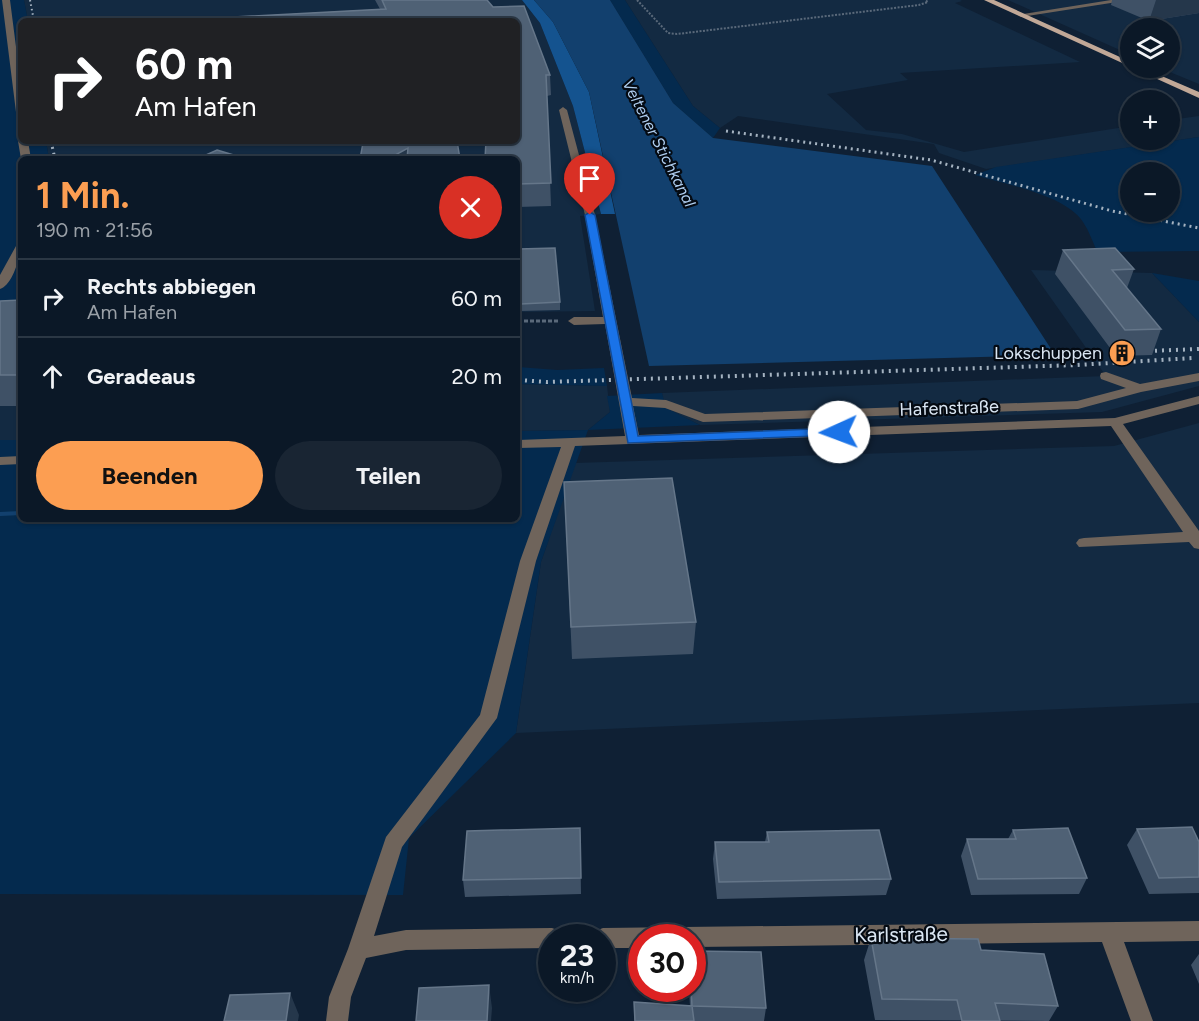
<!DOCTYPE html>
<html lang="de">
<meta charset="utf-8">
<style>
:root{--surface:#0b1827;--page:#192533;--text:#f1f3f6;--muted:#9aa0a7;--line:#2b3744;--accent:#fc9e52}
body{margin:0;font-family:Figtree,sans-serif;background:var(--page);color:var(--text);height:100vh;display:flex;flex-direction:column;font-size:22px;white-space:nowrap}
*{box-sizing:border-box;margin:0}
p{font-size:20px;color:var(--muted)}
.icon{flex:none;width:33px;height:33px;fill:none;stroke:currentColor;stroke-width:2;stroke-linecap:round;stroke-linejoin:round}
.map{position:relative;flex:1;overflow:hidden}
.sheet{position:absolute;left:18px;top:156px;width:502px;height:366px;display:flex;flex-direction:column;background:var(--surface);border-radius:9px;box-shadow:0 2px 4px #0004,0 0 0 2px var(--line)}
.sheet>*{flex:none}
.hud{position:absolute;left:18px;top:18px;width:502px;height:126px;border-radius:9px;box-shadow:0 2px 4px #0004,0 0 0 2px var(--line);background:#202124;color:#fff;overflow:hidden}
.tools{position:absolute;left:1120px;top:18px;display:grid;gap:12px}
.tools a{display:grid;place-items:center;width:60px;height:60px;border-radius:50%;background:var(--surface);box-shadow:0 2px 4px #0004,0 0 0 2px var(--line);font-size:30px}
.speed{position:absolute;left:538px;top:924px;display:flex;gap:12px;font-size:30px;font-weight:700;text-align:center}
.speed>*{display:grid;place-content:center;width:78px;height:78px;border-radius:50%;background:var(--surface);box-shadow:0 2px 4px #0004,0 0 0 2px var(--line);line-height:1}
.speed small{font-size:15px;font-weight:400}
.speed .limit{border:9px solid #d22;background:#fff;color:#111}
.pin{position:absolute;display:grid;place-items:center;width:51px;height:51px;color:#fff;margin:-62px -26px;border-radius:50% 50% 50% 0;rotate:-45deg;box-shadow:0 0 6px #0007}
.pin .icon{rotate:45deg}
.me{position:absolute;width:66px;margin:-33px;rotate:268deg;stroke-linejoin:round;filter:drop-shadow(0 0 4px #0008)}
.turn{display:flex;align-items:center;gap:21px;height:126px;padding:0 18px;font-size:27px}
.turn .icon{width:78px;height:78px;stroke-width:2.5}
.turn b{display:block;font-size:42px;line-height:51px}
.round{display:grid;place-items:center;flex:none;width:63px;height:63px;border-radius:32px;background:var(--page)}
.overview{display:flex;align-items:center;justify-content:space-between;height:102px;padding:0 18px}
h1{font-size:36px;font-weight:700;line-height:45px;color:var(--accent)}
.action{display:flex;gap:12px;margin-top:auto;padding:12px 18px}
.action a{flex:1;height:69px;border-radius:36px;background:var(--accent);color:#111;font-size:24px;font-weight:700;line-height:69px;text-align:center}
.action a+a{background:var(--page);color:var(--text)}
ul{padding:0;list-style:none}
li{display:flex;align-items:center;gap:18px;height:78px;padding:0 18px;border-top:2px solid var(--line)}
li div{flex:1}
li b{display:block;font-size:22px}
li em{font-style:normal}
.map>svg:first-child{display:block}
.built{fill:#132a42}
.green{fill:#042a4e;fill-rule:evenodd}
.forest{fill:#14538f}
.water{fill:#12406e}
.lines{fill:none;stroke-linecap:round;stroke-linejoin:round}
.stream{fill:#12406e;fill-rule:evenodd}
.path-far1{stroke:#5a697a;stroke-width:2;stroke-dasharray:2 1.5;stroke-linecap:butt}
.path{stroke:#5a697a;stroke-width:3;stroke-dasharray:4 2;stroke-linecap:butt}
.minor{fill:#6f645b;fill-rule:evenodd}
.major{fill:#c1a897;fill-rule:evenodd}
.rail-far2{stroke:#a5b3c1;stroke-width:2;stroke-dasharray:1.5 3;stroke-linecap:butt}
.rail-far1{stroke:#a5b3c1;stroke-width:3;stroke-dasharray:2 4;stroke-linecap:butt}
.rail{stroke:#a5b3c1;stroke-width:4;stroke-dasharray:2 5;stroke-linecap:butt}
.wall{fill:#3f5166}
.shaded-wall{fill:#25374b}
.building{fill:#4f6175;stroke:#657689;stroke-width:1.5}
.route{fill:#1a73e8;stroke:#114b97;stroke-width:1.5}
.labels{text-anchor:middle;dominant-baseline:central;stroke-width:4.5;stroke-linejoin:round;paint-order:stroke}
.far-water-label{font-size:16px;font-style:italic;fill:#afcef0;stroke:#040a12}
.poi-label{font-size:18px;fill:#dae6f3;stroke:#040a12;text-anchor:end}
.street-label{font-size:18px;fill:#dae6f3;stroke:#040a12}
.near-street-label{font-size:21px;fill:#dae6f3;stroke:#040a12}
</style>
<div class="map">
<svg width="1199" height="1021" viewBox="0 0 1199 1021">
<rect width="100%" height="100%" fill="#0f2034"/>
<!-- built -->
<path class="built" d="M24 0H522L540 23 573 106 601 214 580 216 595 311 518 312V159H49L46 141H518V21H28Z
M625 0H960L962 1 955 3 1080 62 900 73 908 80 827 94 866 130 902 134 964 152 1131 126V140H1170V120L1199 116V137L986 169 939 153 934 144 738 116 720 128 693 106Z
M1008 0H1199V84L1160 68H1170V28H1131V55Z
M1031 270 1152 273 1199 322V386L1102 412 700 425 665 408 662 393 1106 376Z
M21 297V440H0V325Z
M518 384 607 386 610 412 588 430 518 431Z
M1199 423V703L516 733 541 562 575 463 1114 446Z"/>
<!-- green -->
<path class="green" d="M0 0H24L28 21H21V141H46L49 159H21V297L0 325Z
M610 0H625L693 106 720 128 713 138 673 103Z
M1199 137V251L1097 252C1093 242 1089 231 1083 222 1066 195 1004 184 975 175L996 167ZM1131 172H1170V212H1131Z
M1152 273 1199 281V322Z
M518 367 557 370 604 368 607 386 518 384Z
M662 393 666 408 700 425 588 430 541 562 516 733 409 838 403 895 0 894V440H21V519H518V431L588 430 610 412 607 396Z"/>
<!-- forest -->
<path class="forest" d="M522 0H534L553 22 589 92 615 214H601L573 106 540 23Z"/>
<!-- water -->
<path class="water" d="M534 0H610L673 103 713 138 932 166 1055 355 649 366 589 92 553 22Z"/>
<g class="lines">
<!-- stream -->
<path class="stream" d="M21 511V515L0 516V512Z"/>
<!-- path-far1 -->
<path class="path-far1" d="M637 0 668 33 677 34 919 5 928 2 925 0"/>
<!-- path -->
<path class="path" d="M518 321H558"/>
<!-- minor -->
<path class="minor" d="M2 0H10L21 86V123L17 120Z
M1111 0H1130L1021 17 1017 15Z
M563 107 567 110 595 215 632 398 666 400 705 414 1077 401 1126 388 1101 379 1100 376 1101 373 1106 372 1140 384 1199 373V381L1141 392 1078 409 703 422 665 408 633 406 639 435 1115 418 1199 396V404L1123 424 1199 531V549L1194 548 1189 542 1079 547 1076 543 1079 539 1084 538 1183 532 1111 426 575 446 536 561 497 718 402 847 374 936 406 930 552 928 560 931 563 938H552V948L406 950 366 958 351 997 348 1021H326L329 997 348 949 386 837 480 715 520 561 561 447 518 448V440L625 436 605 324 574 325 568 321 574 317H603L585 215 559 110Z
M21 139V141H28L31 159H21L18 141Z
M21 243C21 255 13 285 0 289V275L16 246Z
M21 456V464L0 465V457Z
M1199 921V941L1124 942 1153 1021H1131L1102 942 693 947V938H642V948H603V938H592L595 931 603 928Z"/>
<!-- major -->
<path class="major" d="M984 0H994L1131 62V67Z
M1133 68H1143L1199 92V98Z"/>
<!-- rail-far2 -->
<path class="rail-far2" d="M30 0 34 21"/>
<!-- rail-far1 -->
<path class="rail-far1" d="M726 131 931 160 1112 211 1199 228
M51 141 55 159"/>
<!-- rail -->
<path class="rail" d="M1148 351 1199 349
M518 380 547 382 1077 365 1193 358"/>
</g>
<!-- wall -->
<path class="wall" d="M375 0H487L493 7 524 6 550 75 551 95 547 96 551 206 518 207V159H485L486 141H518V21H233L234 17 380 9Z
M1112 0H1199V13L1149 21 1111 5Z
M519 249 560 302V310L521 311Z
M1063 250 1134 269 1127 288 1161 329 1152 355 1116 356 1055 274Z
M21 300V406H0V301Z
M564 482 696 622 693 654 572 659Z
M580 828 581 894 465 897 463 880Z
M1137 829 1199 842V893L1149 894 1127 845Z
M1013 830 1087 878 1079 894 971 895 961 856 967 839H1008Z
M767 832 891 879 886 895 717 899 713 859 715 842H765Z
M871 938 981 950 1058 1006 1049 1021 875 1020 864 960Z
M1199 954V984L1191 965Z
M689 988H693L766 1008 764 1021H634V1002L690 1006Z"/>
<!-- shaded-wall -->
<path class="shaded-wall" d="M1156 0H1199V13L1149 21Z
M408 148 410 159H388Z
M489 985 492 1008 491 1021H487Z
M290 993 299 1015 298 1021H286Z"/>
<!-- building -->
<path class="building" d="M382 0H487L493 7 524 6 550 75H546L551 183 518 184V159H485L486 141H518V21H233L234 17 386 9Z
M413 141H457L460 159H407L408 148 388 159H360L363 143Z
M217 150 247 159H197Z
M555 248 560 302 521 304 519 249Z
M1115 248 1134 269 1112 270 1161 329 1125 330 1063 250Z
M21 300V375H0V301Z
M672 478 696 622 571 627 564 482Z
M1192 827 1199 842V877L1159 878 1137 829Z
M580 828 581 878 463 880 467 831Z
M1068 828 1087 878 978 879 967 839H1016L1013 830Z
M879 830 891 879 719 882 715 842H769L767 832Z
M871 938 978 939 981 950 1044 954 1058 1006 995 1003 1000 1021H962L957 1000 882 999Z
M693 951 761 952 766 1008 692 1006 691 988H693Z
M489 985 487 1021H416L419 988Z
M290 993 286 1021H224L230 995Z
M634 1002 692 1006 694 1021H635Z"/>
<!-- route -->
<path class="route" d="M590 212 595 215 638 436 839 428 846 432 844 435 628 443 585 215Z"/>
<!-- icons -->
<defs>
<symbol id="building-disc" viewBox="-11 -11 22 22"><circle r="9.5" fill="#fc9e52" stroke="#040a12"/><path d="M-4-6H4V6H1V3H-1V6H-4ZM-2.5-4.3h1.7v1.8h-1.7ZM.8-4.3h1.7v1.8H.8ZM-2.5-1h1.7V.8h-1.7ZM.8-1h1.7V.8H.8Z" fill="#111"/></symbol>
</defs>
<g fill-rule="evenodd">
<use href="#building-disc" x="1107" y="338" width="30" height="30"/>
</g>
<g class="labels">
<!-- far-water labels -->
<g class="far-water-label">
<text transform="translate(659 143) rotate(63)">Veltener Stichkanal</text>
</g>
<!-- poi labels -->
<g class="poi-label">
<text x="1102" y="353">Lokschuppen</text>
</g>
<!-- street labels -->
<g class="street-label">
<text transform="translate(949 408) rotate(-2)">Hafenstraße</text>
</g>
<!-- near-street labels -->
<g class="near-street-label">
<text transform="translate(901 934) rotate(-1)">Karlstraße</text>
</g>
</g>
</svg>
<div class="tools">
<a><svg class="icon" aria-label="layers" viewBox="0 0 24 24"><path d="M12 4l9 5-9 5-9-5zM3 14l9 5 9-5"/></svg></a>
<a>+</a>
<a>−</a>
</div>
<div class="speed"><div>23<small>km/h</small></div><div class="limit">30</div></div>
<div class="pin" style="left:590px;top:215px;background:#d93025"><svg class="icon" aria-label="arrive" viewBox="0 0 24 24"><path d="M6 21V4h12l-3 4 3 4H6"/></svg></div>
<svg class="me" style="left:839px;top:432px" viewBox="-20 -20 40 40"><circle r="19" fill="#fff"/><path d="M0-13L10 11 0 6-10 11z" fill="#1a73e8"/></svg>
<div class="hud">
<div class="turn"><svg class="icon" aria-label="right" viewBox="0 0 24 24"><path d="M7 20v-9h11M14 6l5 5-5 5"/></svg><div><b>60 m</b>Am Hafen</div></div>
</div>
<section class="sheet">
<div class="overview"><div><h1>1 Min.</h1><p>190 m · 21:56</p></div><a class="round" style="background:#d93025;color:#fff"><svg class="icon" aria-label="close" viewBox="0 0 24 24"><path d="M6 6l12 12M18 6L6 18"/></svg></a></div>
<ul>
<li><svg class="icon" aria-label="right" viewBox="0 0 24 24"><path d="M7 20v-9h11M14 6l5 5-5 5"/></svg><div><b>Rechts abbiegen</b><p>Am Hafen</p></div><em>60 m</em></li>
<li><svg class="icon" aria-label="ahead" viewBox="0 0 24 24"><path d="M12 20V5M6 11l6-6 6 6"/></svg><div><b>Geradeaus</b></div><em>20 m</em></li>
</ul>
<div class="action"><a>Beenden</a><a>Teilen</a></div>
</section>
</div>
